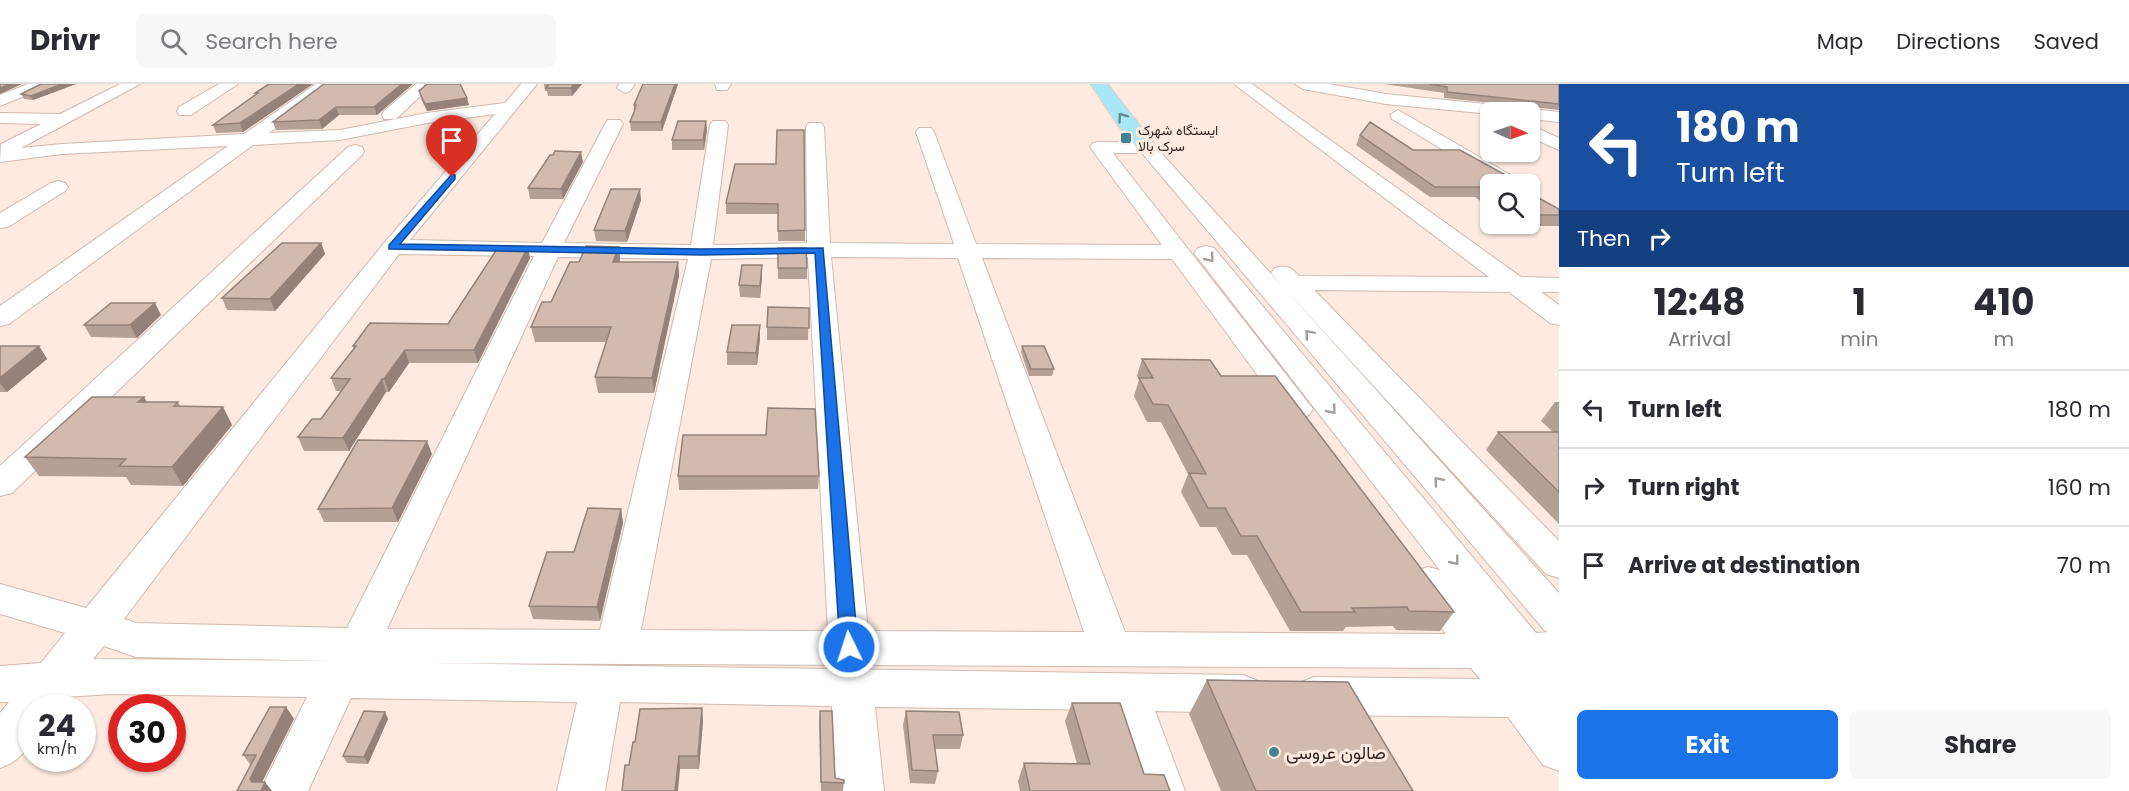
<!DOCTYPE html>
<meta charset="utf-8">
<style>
:root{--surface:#fff;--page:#f7f7f7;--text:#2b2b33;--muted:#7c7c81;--line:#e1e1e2;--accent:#1a73e8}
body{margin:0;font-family:Poppins,Vazirmatn,sans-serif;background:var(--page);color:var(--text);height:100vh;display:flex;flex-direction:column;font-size:22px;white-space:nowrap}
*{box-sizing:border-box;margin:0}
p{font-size:20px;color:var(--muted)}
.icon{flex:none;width:33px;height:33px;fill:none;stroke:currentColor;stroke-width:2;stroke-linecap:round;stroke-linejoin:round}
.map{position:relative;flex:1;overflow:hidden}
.sheet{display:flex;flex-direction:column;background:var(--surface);width:570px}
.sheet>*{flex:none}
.guide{background:#1a4fa0;color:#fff;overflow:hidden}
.needle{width:39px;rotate:92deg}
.fabs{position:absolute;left:1480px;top:18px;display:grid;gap:12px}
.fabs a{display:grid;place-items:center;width:60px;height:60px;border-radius:9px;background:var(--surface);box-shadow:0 2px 4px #0004;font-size:30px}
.speed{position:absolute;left:18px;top:610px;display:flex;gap:12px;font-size:30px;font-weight:700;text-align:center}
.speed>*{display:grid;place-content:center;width:78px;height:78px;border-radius:50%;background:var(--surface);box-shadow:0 2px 4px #0004;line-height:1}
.speed small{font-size:15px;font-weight:400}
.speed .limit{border:9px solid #d22;background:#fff;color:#111}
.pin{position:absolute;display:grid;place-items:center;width:51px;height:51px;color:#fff;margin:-62px -26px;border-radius:50% 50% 50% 0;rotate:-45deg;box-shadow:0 0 6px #0007}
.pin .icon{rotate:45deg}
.me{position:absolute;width:66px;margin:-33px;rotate:356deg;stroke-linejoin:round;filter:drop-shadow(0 0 4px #0008)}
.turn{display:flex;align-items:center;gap:21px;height:126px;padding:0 18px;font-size:27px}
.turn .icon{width:78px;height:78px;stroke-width:2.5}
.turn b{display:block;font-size:42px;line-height:51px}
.then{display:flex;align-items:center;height:57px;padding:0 18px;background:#0003;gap:12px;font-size:22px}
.eta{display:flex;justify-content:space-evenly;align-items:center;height:102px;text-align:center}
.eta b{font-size:36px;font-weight:700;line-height:42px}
.primary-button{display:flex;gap:12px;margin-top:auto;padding:12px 18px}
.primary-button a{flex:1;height:69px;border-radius:9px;background:var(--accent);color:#fff;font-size:24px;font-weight:700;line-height:69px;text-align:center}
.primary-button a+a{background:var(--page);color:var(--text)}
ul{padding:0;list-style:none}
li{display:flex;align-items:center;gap:18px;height:78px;padding:0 18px;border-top:2px solid var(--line)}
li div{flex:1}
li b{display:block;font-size:22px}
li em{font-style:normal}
header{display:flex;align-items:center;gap:36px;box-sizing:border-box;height:84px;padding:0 30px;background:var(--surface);border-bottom:2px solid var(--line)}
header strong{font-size:28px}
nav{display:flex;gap:33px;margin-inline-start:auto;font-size:21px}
.search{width:420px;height:54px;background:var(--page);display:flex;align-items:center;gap:15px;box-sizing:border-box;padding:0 21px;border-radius:9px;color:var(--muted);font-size:22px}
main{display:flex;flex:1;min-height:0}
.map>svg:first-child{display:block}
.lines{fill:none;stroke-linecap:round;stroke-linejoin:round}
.minor-casing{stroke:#d1b9ad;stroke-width:2}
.major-casing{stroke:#d6d4d3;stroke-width:3}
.minor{fill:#fff;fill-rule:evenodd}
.major{fill:#a8e7f5;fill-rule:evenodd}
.wall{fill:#b5a096}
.shaded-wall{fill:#94827a}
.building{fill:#d3baaf;stroke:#94827a;stroke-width:1.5}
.oneway{stroke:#6d888c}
.oneway2{stroke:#a39e9c}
.route{fill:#1a73e8;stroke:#114b97;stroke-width:1.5}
.poi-dot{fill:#408493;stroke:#feeae0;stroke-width:2}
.labels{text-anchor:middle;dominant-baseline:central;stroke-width:6;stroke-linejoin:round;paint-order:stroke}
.far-poi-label{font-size:14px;fill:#322824;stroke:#feeae0;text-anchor:start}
.near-poi-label{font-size:18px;fill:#322824;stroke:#feeae0;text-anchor:start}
</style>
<header>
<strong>Drivr</strong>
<div class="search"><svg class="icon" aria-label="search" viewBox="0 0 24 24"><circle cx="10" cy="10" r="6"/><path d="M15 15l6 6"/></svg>Search here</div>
<nav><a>Map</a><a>Directions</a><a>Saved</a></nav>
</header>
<main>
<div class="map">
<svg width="1559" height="707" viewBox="0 0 1559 707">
<rect width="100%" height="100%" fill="#feeae0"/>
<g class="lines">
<defs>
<path id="minor" d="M28 0H40L42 3 39 6 0 22V11Z
M120 0H140L21 64 62 60 244 50 316 0H334L269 49 340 46 427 29 505 19 521 0H537L410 156 542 159 605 40 608 36H620L623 40 564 159 691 161 710 41 713 37H725L728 41 713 161 807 159 806 43 809 39H821L824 43 830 159 954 160 916 48 919 44H931L934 48 976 160 1162 161 1090 63 1093 59 1099 58 1147 59 1153 60 1283 203 1271 189 1275 184C1286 181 1291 183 1299 192L1489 193 1234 0H1252L1521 193 1559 194V208H1541L1559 221V241L1550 239 1509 208 1314 206 1559 457V494L1546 490 1284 204 1559 509V687L1543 681 1508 633 1314 631 1299 625 1292 612 1299 599 1314 593 1480 595 1471 584 429 579 1243 591 1258 597 1265 610 1258 623 1243 629 1155 627 1185 707H1137L1111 626 875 623 884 707H836L832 622 620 618 605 707H557L577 618 351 614 308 707H260L307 613 111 610 65 613 57 624H32C32 655 32 672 0 684V629L9 618H0V582L41 579 65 549 0 530V500L86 524 385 158 495 30 427 39 340 56 253 61 9 240 0 242V222L228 62 62 70 0 78 1 60 41 40 0 39V29L60 30ZM1113 69H1142L1545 547 1548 548 1536 549 1214 164 1206 162 1198 164 1194 169 1198 174 1440 486 1428 483 1415 487 1409 497 1446 550 1125 548 982 174 1172 175 1287 331 1298 334 1309 331 1313 325ZM399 170 534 172 347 544 136 539 124 535ZM558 173 688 175 600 546 387 545ZM808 173 828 547 641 546 711 175ZM831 173 958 174 1084 548 868 547ZM104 562 136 573 337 577 93 575Z
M219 0H238L191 31H179L177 27 179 23Z
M416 0H433L396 35H384L382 31 384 27Z
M619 0H635L630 7 625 9 617 4Z
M715 0H731L727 6H717Z
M1295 0H1329L1386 10 1516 23 1524 27 1530 25 1559 28V38L1530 35V28H1491V30L1386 20 1303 5Z
M1398 26 1519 96 1522 100H1499L1392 35 1390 31Z
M1530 41 1559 54V66L1530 53Z
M355 61 362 63 364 67 362 71 12 409 0 412V382L348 63Z
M58 97 65 99 68 103 65 107 8 143 0 144V129L51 99Z"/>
<path id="major" d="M1091 0H1107L1157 64 1154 68H1140L1117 39Z"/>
</defs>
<!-- minor casing -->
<use href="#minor" class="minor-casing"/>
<!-- major casing -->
<use href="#major" class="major-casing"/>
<!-- minor -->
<use href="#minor" class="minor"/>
<!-- major -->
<use href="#major" class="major"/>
</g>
<!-- wall -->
<path class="wall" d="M41 0H76L33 16 24 15 21 10Z
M269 0H313L243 48 216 49 213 41 256 11 255 9Z
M324 0H413L377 31H339L322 45 276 46 273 38Z
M544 0H585H582L572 12H548L547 7H545Z
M637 0H678L662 47H631L630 38 634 28V21L643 0Z
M1384 0H1559V26L1444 14V9Z
M419 7 469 21 427 27 421 15Z
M707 46 704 66H672V56Z
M804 46 805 157H778V130H726V119L776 80Z
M1360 51 1413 66 1491 100V125L1475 113H1430L1356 61Z
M583 78 563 115H530L528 104Z
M1530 105 1535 112 1559 125V142H1516L1513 140H1530Z
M641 116 627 158 596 157 594 146Z
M321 159 325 170 275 227 227 226 222 214Z
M528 163 530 174 478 279H409L389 308H386L349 367H304L298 353 321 335 341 307H336L331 294 354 265 353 262 448 240Z
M619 163 620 176V178H678L679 192 654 309H598L595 293 606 258H535L531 243 551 218 579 178Z
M778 164 807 184V195H778Z
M762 181V193L760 214 740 213 739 201Z
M809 224 808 256H767V243Z
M161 231 137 254 91 253 84 241Z
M760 241V254L757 281H727V268Z
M0 262H39L47 275 7 308H0Z
M1022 262 1054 285 1052 292H1029L1021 268Z
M1142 275 1221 292 1454 528 1440 547 1396 546 1393 542 1346 543 1343 547H1290L1247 471H1232L1216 443H1200L1181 408 1188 390 1161 338H1147L1134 312 1139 296 1137 292Z
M144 313 147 318H178L180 322 223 323 232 341 183 402 131 401 126 393 39 392 25 373Z
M1555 318H1559V440L1486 366 1498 348H1553L1541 337Z
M432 370 398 438H324L318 425Z
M678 392H819L818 405 679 406Z
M621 425 623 439 600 537 533 535 529 522 574 468Z
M1207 596 1413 707H1221L1189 630Z
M1072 619 1144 690 1170 707H1020L1018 697 1024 679 1077 680 1065 637Z
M286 623 294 635 262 698H265L272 707H237L251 681 243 671Z
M702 624 703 637 699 685H680L629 681 635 658Z
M820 627 835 694 844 696 843 707H846H821L819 640Z
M906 627 963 651 960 665H935L938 687 935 700 910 699 903 641Z
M385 628 388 635 368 680 347 679 343 672Z"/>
<!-- shaded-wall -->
<path class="shaded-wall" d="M10 0H22L0 10V4Z
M62 0H76L33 16 31 12Z
M299 0H313L243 48 240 39Z
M402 0H413L377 31 374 23Z
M574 0H582L572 12 571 4Z
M675 0H678L662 47 661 38Z
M467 14 469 21 427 27 425 20Z
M336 23 339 31 322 45 319 36Z
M706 37 707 46 704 66 703 56Z
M581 68 583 78 563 115 561 105Z
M640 105 641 116 627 158 625 147Z
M321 159 325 170 275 227 270 215Z
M528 163 530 174 478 279 474 266Z
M619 163 620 176 615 192 613 178Z
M678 178 679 192 654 309 652 294Z
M762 181V193L760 214V202Z
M155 219 161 231 137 254 130 241Z
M760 241V254L757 281 756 269Z
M39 262 47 275 7 308 0 299V294Z
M405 266 409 279 389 308 384 295Z
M382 295 386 308 349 367 343 354Z
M144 313 154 332 138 318Z
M223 323 232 341 183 402 172 383Z
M427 357 432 370 398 438 392 424Z
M621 425 623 439 600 537 597 523Z
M286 623 294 635 258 706 250 695Z
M702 624 703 637 699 685 698 672Z
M385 628 388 635 368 680 364 673Z
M679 672 680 685 678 707H675Z
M265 698 272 707H261Z"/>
<!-- building -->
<path class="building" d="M0 0H10L0 4Z
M41 0H62L31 12 21 10Z
M269 0H299L240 39 213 41 258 9H255Z
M324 0H402L374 23H336L319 36 273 38Z
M427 0H460L467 14 425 20 419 7Z
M549 0H574L571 4H546Z
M643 0H675L661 38H630L634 28 636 21H634Z
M1429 0H1559V20L1447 8V3Z
M678 37H706L703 56H672Z
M1370 38 1413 66H1460L1522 100H1491V110L1480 103H1435L1360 51Z
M777 46H804L805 146 778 147V120L726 119 735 80H776Z
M555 67 581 68 561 105 528 104 550 71H553Z
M611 105H640L625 147 594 146Z
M1530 105 1534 107 1535 112 1559 125V131H1530Z
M282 159H321L270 215 222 214Z
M586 162 619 163 613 178H678L652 294 595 293 611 243H531L542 218H551L570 178H579Z
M528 163 474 266H405L384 295H382L343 354 298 353 312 335H321L350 295 331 294 356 262H353L370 239 448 240 497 165Z
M778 164H806L807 184H778Z
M742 181H762L760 202 739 201Z
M111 219H155L130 241H84Z
M768 223 809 224V244L767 243Z
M732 241H760L756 269 727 268Z
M0 262H39L0 294Z
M1022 262H1044L1054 285H1031Z
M1142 275 1210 276 1221 292H1275L1454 528 1409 527 1407 523 1352 524 1355 528H1301L1257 452H1241L1225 424H1208L1189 389 1206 390 1168 321 1153 320 1139 294H1153Z
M92 313H144L138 318H178L174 322 223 323 172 383 119 382 126 375 25 373Z
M768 324 815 325 819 392H678L683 351H766Z
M1498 348H1559V408Z
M358 356 427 357 392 424 318 425Z
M588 424 621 425 597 523 529 522 547 468H574Z
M1207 596 1348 598 1413 707H1256Z
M1072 619H1120L1144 690 1164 691 1170 707H1030L1024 679 1090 680Z
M270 623H286L250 695 252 698H265L261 707H237L256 671H243Z
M702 624 698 672H679L675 707H622L625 681H629L633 658H635L640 625Z
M364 627 385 628 364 673 343 672Z
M820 627H832L835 694 844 696V699L821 698Z
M906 627 959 628 963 651H933L938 687 912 686Z"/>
<!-- one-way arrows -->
<defs><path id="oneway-chevron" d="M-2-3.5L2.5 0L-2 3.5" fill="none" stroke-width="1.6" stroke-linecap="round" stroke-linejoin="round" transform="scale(1.5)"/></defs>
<use class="oneway" href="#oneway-chevron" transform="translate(1122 33) rotate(-126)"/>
<g class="oneway2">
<use href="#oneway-chevron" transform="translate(1210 174) rotate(51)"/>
<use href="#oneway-chevron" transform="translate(1309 250) rotate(-131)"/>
<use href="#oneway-chevron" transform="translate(1332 326) rotate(51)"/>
<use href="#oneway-chevron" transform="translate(1438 397) rotate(-131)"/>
<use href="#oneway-chevron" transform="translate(1455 477) rotate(51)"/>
</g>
<!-- route -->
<path class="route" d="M452 90 455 91V95L400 160 701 165 823 164 858 563 855 569 849 571 843 569 840 563 815 169 701 171 389 165V161Z"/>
<!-- markers -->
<g class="poi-dot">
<rect x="1120" y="48" width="12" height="12" rx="3"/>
<circle cx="1274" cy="668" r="6"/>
</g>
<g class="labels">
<!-- far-poi labels -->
<g class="far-poi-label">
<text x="1138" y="46">ایستگاه شهرک<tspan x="1138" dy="16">سرک بالا</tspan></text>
</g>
<!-- near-poi labels -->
<g class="near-poi-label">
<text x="1286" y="668">صالون عروسی</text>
</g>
</g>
</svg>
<div class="fabs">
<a><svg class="needle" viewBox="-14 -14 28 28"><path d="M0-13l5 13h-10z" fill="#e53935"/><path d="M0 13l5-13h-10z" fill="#7c7c81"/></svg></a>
<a><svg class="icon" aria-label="search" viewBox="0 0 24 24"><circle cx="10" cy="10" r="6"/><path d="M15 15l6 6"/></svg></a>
</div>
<div class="speed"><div>24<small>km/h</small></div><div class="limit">30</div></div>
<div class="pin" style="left:452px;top:93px;background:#d93025"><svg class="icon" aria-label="arrive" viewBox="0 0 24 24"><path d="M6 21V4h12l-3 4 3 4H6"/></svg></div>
<svg class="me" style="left:849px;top:563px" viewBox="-20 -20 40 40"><circle r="17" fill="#1a73e8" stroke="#fff" stroke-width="3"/><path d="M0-11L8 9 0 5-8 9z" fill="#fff"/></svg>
</div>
<section class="sheet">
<div class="guide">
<div class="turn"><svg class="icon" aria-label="left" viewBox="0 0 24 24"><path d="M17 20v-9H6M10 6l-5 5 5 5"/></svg><div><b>180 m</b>Turn left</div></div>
<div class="then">Then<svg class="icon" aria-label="right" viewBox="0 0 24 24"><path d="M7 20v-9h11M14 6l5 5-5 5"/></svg></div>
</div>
<div class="eta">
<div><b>12:48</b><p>Arrival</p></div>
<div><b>1</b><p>min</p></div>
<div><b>410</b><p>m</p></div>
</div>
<ul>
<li><svg class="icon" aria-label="left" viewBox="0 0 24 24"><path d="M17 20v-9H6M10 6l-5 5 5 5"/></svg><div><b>Turn left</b></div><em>180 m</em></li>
<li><svg class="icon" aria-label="right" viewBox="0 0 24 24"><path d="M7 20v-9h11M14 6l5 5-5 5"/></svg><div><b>Turn right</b></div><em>160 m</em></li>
<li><svg class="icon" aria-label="arrive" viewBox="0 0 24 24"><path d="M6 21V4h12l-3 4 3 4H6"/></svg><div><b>Arrive at destination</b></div><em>70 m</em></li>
</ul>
<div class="primary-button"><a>Exit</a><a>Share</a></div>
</section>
</main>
